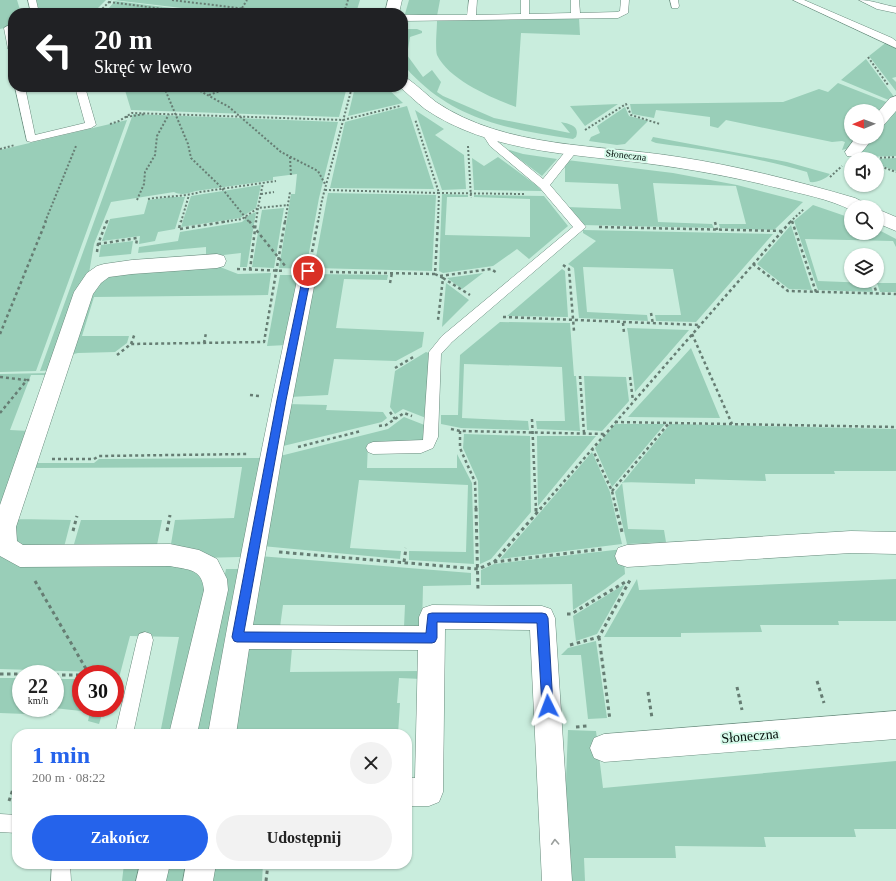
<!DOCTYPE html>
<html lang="pl">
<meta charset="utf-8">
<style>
:root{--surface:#fff;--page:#f2f2f2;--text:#222;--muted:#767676;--accent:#2563eb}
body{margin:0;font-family:Georgia,serif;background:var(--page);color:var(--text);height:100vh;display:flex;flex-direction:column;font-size:15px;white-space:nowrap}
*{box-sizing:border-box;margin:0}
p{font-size:13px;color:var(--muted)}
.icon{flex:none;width:22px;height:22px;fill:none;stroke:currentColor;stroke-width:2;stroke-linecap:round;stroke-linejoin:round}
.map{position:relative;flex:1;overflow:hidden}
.details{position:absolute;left:12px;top:729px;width:400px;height:140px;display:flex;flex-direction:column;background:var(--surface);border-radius:16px;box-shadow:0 1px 3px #0004}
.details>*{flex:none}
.guide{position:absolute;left:8px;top:8px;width:400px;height:84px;border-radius:16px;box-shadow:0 1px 3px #0004;background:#202124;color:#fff;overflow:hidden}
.needle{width:26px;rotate:269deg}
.tools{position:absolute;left:844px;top:104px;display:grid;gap:8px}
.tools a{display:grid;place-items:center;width:40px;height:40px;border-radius:50%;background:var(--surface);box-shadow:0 1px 3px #0004;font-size:20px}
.speed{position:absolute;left:12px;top:665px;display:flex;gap:8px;font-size:20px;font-weight:700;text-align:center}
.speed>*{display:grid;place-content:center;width:52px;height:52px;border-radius:50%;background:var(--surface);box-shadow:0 1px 3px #0004;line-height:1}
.speed small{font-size:10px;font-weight:400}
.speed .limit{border:6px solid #d22;background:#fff;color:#111}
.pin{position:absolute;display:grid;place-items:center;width:34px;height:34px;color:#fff;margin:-17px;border:2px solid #fff;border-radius:50%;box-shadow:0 1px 4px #0007}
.me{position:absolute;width:44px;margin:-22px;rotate:357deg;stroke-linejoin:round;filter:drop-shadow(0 0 3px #0008)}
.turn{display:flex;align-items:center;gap:14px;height:84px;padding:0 20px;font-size:18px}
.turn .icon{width:52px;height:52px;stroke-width:2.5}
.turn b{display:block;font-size:28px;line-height:34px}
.round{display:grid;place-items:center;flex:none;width:42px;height:42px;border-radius:21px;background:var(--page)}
.headline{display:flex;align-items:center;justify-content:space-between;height:68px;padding:0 20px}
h1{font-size:24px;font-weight:600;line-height:30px;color:var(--accent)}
.button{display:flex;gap:8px;margin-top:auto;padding:8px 20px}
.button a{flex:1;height:46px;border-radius:24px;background:var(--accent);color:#fff;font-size:16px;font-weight:600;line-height:46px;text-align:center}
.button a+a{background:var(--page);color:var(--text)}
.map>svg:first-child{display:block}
.green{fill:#99ceb8}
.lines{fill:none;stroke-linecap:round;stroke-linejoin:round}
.service-casing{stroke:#6a8c7e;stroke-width:1}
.minor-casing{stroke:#6a8c7e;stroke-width:1}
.tertiary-casing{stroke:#6a8c7e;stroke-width:1}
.path-far2{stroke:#667d73;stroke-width:2;stroke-dasharray:2 2;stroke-linecap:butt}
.path-far1{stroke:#667d73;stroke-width:2.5;stroke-dasharray:3 3;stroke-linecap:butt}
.path{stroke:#667d73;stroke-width:3;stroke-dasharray:3.5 3.5;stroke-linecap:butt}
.service{fill:#fff;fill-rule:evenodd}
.minor{fill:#fff;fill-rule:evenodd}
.tertiary{fill:#fff;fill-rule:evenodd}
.oneway{stroke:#9b9f9d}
.route{fill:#2563eb;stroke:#184099}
.labels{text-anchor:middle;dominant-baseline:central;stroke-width:4;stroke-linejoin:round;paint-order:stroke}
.far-street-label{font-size:10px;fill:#040f0a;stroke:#d6faea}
.near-street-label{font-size:14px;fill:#040f0a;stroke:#d6faea}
</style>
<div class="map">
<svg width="896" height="881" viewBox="0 0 896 881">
<rect width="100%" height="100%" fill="#c9eddd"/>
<!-- green -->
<path class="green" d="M0 0H17L21 13H13V26L0 29Z
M36 0H106L98 8 75 13H39Z
M113 0H360L356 13H225Z
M409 0H440L437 16 405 14Z
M115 1 213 13H108V9Z
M579 18 580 35 521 33 516 107C492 98 449 80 437 55 435 48 437 29 437 21Z
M403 29H417L422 31V33L410 37 407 55 423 77 432 70 441 82 437 92 443 96 494 118 570 133 561 122C570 124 580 126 576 137L573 139C519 131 463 122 421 83 416 78 406 70 403 62 401 55 403 37 403 29Z
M888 41 896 47V77L892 78 896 82V91L869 56Z
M866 59 895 98 891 101 841 80Z
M838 83 889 103 877 118V111H851V137H861L853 147 842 150 845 142 842 141 832 142 726 120 718 128 710 126V117L656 110 654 118 632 114 630 104 783 102 819 89 828 92Z
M124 87H347L339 117 131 110Z
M355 87H386L403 103 348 116Z
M618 104 585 126 570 106Z
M896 104V156L863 157 855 152 868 137H877V126Z
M407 106 434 189 330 188 345 122Z
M625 107 629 116 648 121 625 144 617 145 589 141 591 137 600 133 597 126Z
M415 110 444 129 435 135 464 155 466 189 442 190Z
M133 114 338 122 319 198 306 269 279 268 291 194H295L297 174 273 177V180L196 191C188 193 182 196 174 192L111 202 94 244 88 279 54 370 40 371Z
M127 120 36 371 0 372V150Z
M653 137 787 162 830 174C826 179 816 183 810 182L807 172C757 157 707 150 656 143L651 141Z
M506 149 523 154 557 159 542 176Z
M498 157 536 185 542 191 474 190 472 158 484 166Z
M896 158V171L877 164V159Z
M567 160 673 173 737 185 803 202 774 230 720 228 719 224H746L736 186 653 183 658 222 712 224 714 228 582 225 566 207 621 209 618 184 565 182V164Z
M261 185 256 208 240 218 181 227 191 196Z
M328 193 436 195 432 271 314 268Z
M442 194 468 195V197H447L445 235 530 237V199L474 197V195L544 196 568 226 529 259 517 249 493 266 443 273 439 271Z
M171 197H185L175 229 158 232 155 241 139 244 140 236 102 241 110 219 144 214 148 200Z
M813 205 851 218V233H877V229L896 239V247L893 241 805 239 818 281 870 283 873 292 818 290 794 221Z
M284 208 274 268 252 267 262 210Z
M256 212 247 267H240L241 253 206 257V247L138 253 139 247 178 241 180 232 242 222 249 215Z
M791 225 812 290 789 289 757 264Z
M583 230 773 234 696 322 656 321 655 315H681L673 269 583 267 587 312 647 315 648 321 579 318 574 268 568 264 596 241 583 233Z
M133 241 131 254 99 257 101 245Z
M215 265 238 274 271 273 268 295 94 297 82 336H129L127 343 115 352 78 353 69 355 90 292 106 273Z
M562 269 565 271 568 317 507 316Z
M483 273 462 289 447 278Z
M313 274 388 275 387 280 344 279 336 328 424 332 422 347 396 361 334 359 328 395 289 397Z
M280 275H301L287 345 267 346Z
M446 283 469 300 442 327Z
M877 283H896V292H880Z
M500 322 570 323 574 376H576L580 431 537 429 536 421H565L562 367 464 364 462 418 528 421 529 430 461 428 441 424V415H458L460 355Z
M627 328 689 330 635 392 628 333Z
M691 348 720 418 628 417Z
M426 352 431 354 426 418 403 409 395 414 390 407 395 371Z
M49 373V375H31L10 430 29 431 0 525V374Z
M584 376 626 377 629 401 602 431 587 430Z
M287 404 327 405 326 410 383 412 387 418 382 422 279 447Z
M404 417 427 426 424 442 418 444 368 443 367 468H457V454L472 483 474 564 409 560V551L466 552 468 485 359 480 350 548 401 551 400 559 262 546 276 457 388 429Z
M615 424H665L612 487 595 448Z
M670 424 896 429V471H834L835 474H765L766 481 695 479V484L622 482 628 529 664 530 666 542 627 544 615 492Z
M464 434 530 436 531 512 491 559 480 564 478 481 463 448Z
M537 436H596L538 506Z
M592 452 610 492 622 544 500 559Z
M262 458 247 548 240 557 200 558 170 550 175 520 234 518 242 467 34 468 17 519 71 520 63 551 11 545 31 463H94L99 459Z
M81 520H162L156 550 72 551Z
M0 539 3 553 194 567 208 584 176 734H160L179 637 130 636 115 693V674H97L95 672 0 669Z
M623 549 625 574 605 589 573 610 572 584 481 585V570L494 564Z
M259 556 471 573V585L423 586 422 627H404L405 605H283L280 627 247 626Z
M226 569H244L213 734H191Z
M637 579 639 590 896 579V621H838L839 625H760L762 632 681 633V637H604Z
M625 584 597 634 576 641 573 616Z
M596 641 607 718 588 719 581 655H561L568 648Z
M243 648H292L290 672 423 671 422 679 399 678 397 703H400L398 734H229Z
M0 678H21V708H52L51 715 0 713Z
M55 679H81V708H104L99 724 88 721 90 712 54 708Z
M568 730 596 731 603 788 896 761V829H854L856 837H764L766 847 675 846 676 858H584L585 881H570L565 805Z
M124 864H143L140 881H122Z
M162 864H193L190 881H159Z
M216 864H263L262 881H213Z"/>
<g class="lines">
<defs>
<path id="service" d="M28 0H36L39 13H31Z
M469 0H477L476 15 521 14V0H529V14L571 13V0H579L580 13 617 12 620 11 621 0H629L628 13 618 18 403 21V15H467Z
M670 0H678L679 6 678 8H672Z
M793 0H804L892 38 896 41V48Z
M859 0C872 0 883 5 896 7V13L877 9Z
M9 25 13 27V52L8 49 4 28Z
M15 87H25L35 135 85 123 75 87H85L96 125 91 128 31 142 27 141Z
M486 129 490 130 498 142 543 179 569 147H577L578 149 577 151 550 185 586 227 452 342 441 354 438 437 433 448 421 453 373 454 368 452 366 448 368 444 373 442 423 440 429 352 442 336 573 227 540 188 490 146 481 132Z
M145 632 151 634 153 640 133 734H115L137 640 139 634Z
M0 814 17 815V833L0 832Z
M52 864H70L71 881H51Z"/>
<path id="minor" d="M896 96V111L883 126 877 128V113L890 98Z
M856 137H873C866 147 860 159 847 156L845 152Z
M217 254 224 256 226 261 224 266 217 268 132 274 109 277 101 283 93 294 16 527 17 541 23 545 170 544 199 550 217 559 227 579 228 590 197 734H169L204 590C202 568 188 570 170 566L20 567 0 556V505L74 292 87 273 97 266 104 264 132 260Z
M308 264 315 266 317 271 284 444 253 625 419 626V617L423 608 432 605 542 606 551 609 555 618 572 881H542L530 630 445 629 443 792 439 802 429 806H407V778H415L418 650 249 649 236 734H208C235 579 266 425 299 271L301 266Z
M851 531 896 532V554L851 553 627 567 618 564 615 556 618 548 627 545Z
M896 711V739L604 762 594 758 590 748 594 738 604 734Z
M140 864H170L166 881H136Z
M186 864H216L213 881H183Z"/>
<path id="tertiary" d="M388 0H402L399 13H385Z
M403 77 408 79C418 86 427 95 436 102 506 149 599 144 679 157 738 166 797 181 855 198L865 203 868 207H851V210C829 199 802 194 778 188 734 177 690 169 644 163 571 154 488 152 425 109 416 102 408 94 400 87H403Z
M877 209 896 217V231L877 223Z"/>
</defs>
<!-- service casing -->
<use href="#service" class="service-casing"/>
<!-- minor casing -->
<use href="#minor" class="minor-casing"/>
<!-- tertiary casing -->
<use href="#tertiary" class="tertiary-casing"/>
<!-- path-far2 -->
<path class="path-far2" d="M172 0 279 13
M109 2 194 13
M242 8 247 0
M102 9 103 13
M83 13 102 9 111 0
M344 13 348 0
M868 57 888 85
M164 87 188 144 191 158 220 186 249 222
M193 87 229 107 281 152 318 171 325 184
M209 95 231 87
M126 117 145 114
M110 124 119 121 132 113 343 120 400 106
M585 130 626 104 631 115 660 124
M468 146 471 198
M0 149 15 145
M290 157 291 177
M876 158 896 157
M877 165 896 172
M830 177 842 166
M325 190 439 193 415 119
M261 194 274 192
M148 199C165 196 183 197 200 192L276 181
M137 200 144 184 145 172 155 155 157 136 169 114
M45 222 76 146
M107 222 108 219
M181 222 189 195
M223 222 242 219 258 208 263 183
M256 222 258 208 288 205
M285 222 290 192
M318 222 322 200 352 87
M438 222 439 193 524 194
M790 222 804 209"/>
<!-- path-far1 -->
<path class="path-far1" d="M249 221 286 267
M792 221 816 292
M715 222 717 230
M599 227 782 231
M179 228 181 221
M180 229 229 221
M98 244 137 238 136 246
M97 252 98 244 107 221
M312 252 318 221
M753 264 788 291 896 294
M563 265 569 269 574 331
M237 269 285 271
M250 270 256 221
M330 272 435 274 438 221
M435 274 443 278 438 320
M440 276 491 269 497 273
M443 278 470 295
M873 282 877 294
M390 283 392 273
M651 313 653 324
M503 317 699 325
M623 323 624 333
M0 334 46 221
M692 334 732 424
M204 343 206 333
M131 344 135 333
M117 355 131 344 264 342 285 221
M395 368 415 356
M580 376 584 433
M0 377 26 380
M630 377 633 401
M250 395 259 396
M390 412 395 419
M0 413 27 380H30
M532 419 536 509
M615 422 896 427
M379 426 386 425 404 413 412 416
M451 429 460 431 604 434
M460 431V448L475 482 476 509
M298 447 361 431
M592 448 612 491 616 509
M52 459H94L99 456 248 454
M612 491 669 423
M540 509 791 221"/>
<!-- path -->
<path class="path" d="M476 508 478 591
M536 508V513
M616 508 622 532
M73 531 77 516
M167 531 170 515
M279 552 478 569 494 562 603 549
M404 562 406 548
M494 562 541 508
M35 581 89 674
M567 614H571L627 581
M599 637 610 720
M570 645 599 637 630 580
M0 674H21
M55 675H81
M817 681 824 703
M737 687 742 710
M648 692 652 718
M576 727 587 726
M9 801 17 777
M266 881 268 864"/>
<!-- service -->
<use href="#service" class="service"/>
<!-- minor -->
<use href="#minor" class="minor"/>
<!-- tertiary -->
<use href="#tertiary" class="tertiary"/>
</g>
<!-- one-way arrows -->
<defs><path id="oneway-chevron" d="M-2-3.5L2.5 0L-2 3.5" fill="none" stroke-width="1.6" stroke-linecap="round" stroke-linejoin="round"/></defs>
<use class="oneway" href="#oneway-chevron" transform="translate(555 842) rotate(-93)"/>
<!-- route -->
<path class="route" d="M308 268 312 271 286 400 244 632 426 633 428 614 432 613H542L546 614 548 618 553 706 551 710 548 712 544 710 542 706 537 623 437 622V638L435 642 432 643 237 642 234 641 232 637 277 400 304 271Z"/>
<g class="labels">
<!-- far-street labels -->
<g class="far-street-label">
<text transform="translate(626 155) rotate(7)">Słoneczna</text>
</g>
<!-- near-street labels -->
<g class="near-street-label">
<text transform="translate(750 736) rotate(-5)">Słoneczna</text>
</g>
</g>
</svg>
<div class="tools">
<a><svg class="needle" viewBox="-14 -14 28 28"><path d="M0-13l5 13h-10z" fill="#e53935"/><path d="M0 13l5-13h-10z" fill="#767676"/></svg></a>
<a><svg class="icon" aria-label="sound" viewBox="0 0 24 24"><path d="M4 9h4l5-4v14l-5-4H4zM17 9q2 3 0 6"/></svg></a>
<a><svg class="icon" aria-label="search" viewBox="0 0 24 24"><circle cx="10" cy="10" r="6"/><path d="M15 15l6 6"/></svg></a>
<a><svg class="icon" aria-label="layers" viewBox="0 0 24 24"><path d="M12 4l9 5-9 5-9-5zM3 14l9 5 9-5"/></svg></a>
</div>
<div class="speed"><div>22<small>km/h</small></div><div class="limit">30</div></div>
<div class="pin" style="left:308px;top:271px;background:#d93025"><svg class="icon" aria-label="arrive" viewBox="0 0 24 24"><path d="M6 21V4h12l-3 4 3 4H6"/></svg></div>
<svg class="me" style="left:548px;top:706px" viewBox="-20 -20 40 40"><path d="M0-17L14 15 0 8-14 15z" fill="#2563eb" stroke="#fff" stroke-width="4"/></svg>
<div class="guide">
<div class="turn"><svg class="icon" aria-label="left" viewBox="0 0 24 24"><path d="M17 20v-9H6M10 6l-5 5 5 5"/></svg><div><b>20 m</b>Skręć w lewo</div></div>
</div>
<section class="details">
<div class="headline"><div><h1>1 min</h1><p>200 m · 08:22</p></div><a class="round"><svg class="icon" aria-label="close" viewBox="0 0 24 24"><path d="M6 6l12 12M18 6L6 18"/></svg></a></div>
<div class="button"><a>Zakończ</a><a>Udostępnij</a></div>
</section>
</div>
